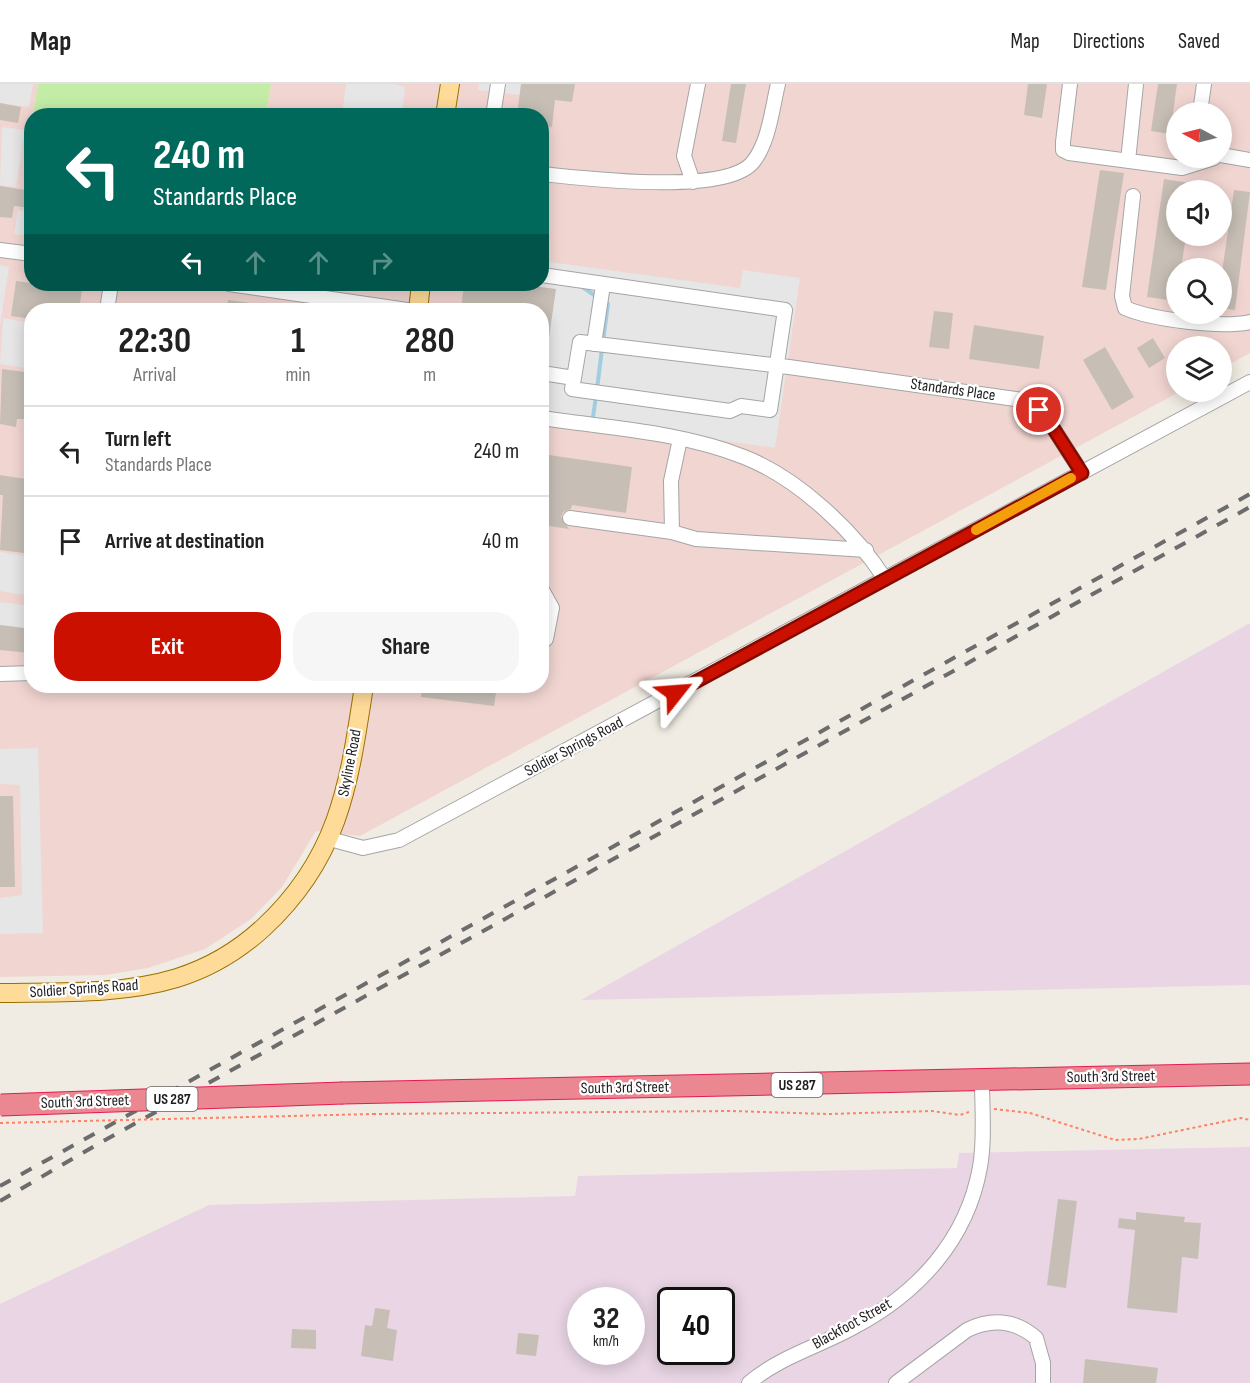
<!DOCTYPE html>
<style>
:root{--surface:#fff;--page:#f6f6f6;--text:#222;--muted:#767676;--line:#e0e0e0;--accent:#cc1000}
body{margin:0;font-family:"Sofia Sans Condensed",sans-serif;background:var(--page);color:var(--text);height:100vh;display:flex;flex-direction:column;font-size:22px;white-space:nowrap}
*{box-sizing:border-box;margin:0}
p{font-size:20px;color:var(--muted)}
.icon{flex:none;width:33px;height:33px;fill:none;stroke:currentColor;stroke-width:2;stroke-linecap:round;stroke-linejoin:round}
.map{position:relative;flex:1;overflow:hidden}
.side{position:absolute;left:24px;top:219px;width:525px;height:390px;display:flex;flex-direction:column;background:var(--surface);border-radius:24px;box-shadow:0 3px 15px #0003}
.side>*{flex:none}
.banner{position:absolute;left:24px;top:24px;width:525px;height:183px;border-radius:24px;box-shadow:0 3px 15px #0003;background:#00695c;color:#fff;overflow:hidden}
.needle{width:39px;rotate:277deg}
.fabs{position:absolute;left:1166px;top:18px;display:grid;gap:12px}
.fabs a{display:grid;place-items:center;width:66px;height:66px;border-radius:50%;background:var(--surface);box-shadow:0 3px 15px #0003;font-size:30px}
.speed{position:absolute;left:567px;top:1203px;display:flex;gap:12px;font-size:30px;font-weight:700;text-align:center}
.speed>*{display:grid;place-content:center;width:78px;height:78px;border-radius:50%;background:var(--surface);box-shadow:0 3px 15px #0003;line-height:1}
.speed small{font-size:15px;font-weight:400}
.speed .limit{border:3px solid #111;border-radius:9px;background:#fff;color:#111}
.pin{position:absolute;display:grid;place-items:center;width:51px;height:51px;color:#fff;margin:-26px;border:3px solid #fff;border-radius:50%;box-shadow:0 2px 6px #0007}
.me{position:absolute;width:66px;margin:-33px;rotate:62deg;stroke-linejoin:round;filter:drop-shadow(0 0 4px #0008)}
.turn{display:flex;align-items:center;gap:21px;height:126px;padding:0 30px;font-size:27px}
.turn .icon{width:78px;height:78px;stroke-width:2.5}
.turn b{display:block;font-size:42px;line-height:51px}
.lanes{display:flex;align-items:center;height:57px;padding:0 30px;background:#0003;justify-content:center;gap:30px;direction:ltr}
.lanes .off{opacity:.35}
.eta{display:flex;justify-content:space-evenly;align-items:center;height:102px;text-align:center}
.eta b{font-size:36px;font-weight:700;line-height:42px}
.action{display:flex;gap:12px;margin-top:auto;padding:12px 30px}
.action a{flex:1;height:69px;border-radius:24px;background:var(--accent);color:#fff;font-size:24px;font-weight:700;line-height:69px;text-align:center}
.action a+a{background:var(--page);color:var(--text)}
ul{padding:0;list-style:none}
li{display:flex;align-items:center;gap:18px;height:90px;padding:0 30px;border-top:2px solid var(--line)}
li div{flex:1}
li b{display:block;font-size:22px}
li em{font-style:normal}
header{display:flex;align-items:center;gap:36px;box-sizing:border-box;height:84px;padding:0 30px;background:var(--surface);border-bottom:2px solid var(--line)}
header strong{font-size:28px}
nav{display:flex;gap:33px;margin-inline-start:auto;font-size:21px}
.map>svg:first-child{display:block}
.commercial{fill:#f1d5d1;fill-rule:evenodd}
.industrial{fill:#e9d5e4;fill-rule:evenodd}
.grass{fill:#c3eda6}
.parking{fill:#e6e6e6}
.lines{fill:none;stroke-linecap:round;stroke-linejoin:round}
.stream{stroke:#a1cde0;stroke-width:4}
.building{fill:#c7bfb6}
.minor-casing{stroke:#a5a5a5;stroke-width:16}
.major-casing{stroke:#987100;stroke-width:20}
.highway-casing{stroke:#e31b50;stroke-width:23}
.path{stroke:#ff8165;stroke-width:2;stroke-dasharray:3 3;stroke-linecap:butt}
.minor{stroke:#fff;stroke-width:14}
.major{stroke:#ffdb99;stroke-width:18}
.highway{stroke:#eb8791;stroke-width:21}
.rail{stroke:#6c6c6c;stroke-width:4;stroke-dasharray:12 12;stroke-linecap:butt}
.highway-bridge-casing{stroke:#e31b50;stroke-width:23;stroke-linecap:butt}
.path-bridge{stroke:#ff8165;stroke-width:2;stroke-dasharray:3 3;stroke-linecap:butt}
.highway-bridge{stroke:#eb8791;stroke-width:21}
.route-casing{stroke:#850a00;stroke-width:15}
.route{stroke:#cc1000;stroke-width:10}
.slow{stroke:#f59e0b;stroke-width:10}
.labels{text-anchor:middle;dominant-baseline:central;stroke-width:4.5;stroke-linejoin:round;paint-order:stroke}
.shield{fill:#fff;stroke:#626262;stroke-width:1.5}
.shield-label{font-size:15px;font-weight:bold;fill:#1e1e1e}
.street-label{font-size:16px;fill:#1e1e1e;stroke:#fff}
</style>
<header>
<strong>Map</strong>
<nav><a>Map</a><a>Directions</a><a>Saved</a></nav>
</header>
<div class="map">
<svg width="1250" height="1299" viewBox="0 0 1250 1299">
<rect width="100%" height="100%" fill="#f0ece3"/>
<!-- commercial -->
<path class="commercial" d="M0 0H38L26 78 32 79V200H542V32L266 31 271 0H1250V269L1221 285V262H1176V308H1179L360 752 316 747 282 803 251 835 205 865 148 884 106 891 0 893ZM1176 28H1221V74H1176ZM1176 106H1221V152H1176ZM1176 184H1221V230H1176ZM32 226H542V602H32Z"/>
<!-- industrial -->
<path class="industrial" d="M1250 539V901L581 916Z
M1250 1063V1299H0V1220L209 1121 575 1112 578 1092 957 1084 959 1069ZM580 1216H632V1268H580ZM670 1216H722V1268H670Z"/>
<!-- grass -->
<path class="grass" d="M38 0H271L266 31H33Z"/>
<!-- parking -->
<path class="parking" d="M0 0H33L29 23 0 19Z
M346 0H393L405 3 402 31H342Z
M479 0H521L520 11 478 6Z
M2 43 25 46 16 103 0 101Z
M18 126 31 128V152L14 150Z
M542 177 740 204 743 186 800 194 775 364 542 330V276H546L555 205 516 200H542Z
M0 181 9 183 0 242Z
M3 234 31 239V285L0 280Z
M0 468 31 473V512L0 507Z
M0 518 31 522V545L0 541Z
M38 664 43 849 0 850V814L22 811 20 701 0 700V665Z"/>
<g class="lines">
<!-- stream -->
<path class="stream" d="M581 202 597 213
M603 257 608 220 604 217
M597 305 602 265
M593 333 596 312"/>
</g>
<!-- building -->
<path class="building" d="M521 0H575L572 18 555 16 552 43 542 41V32H517Z
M731 0H746L736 59 722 57Z
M1028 0H1047L1042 34 1024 31Z
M1158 0H1177L1170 50 1151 47Z
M0 19 21 23 18 39 0 36Z
M1100 86 1124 89 1106 206 1082 203Z
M1164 95 1197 100V106H1176V152H1186L1181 184H1176V217L1147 213Z
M0 102 32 107V124L14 122 12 134 0 133Z
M1234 106 1250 108 1235 226 1221 224V195Z
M16 197 82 206 79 226H32V235L11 232Z
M464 200H516L556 205 548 260H542V226H461Z
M228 216 258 220 257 226H226Z
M934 227 953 229 949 265 929 263Z
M974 241 1044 252 1039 285 969 275Z
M1153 254 1165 274 1149 284 1137 264Z
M1105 263 1134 313 1112 326 1083 276Z
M2 285 32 289V335H17L16 343 0 340Z
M542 370 632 383 626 429 572 421 571 425 563 428 561 433 569 445 542 441Z
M0 391 32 396 27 439 32 440V470L0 466 3 411H0Z
M0 541 32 545 29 569 0 566Z
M422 602H497L494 622 421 613Z
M0 712H13L15 803H0Z
M1058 1115 1077 1117 1066 1204 1047 1201Z
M1136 1128 1185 1133 1184 1138 1201 1139 1198 1175 1182 1173 1177 1229 1127 1224 1135 1146 1118 1144 1119 1134 1136 1136Z
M375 1224 390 1226 387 1244 397 1246 393 1277 361 1272 365 1241 372 1242Z
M292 1245 316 1246V1265L291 1264Z
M518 1249 539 1251 536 1272 516 1270Z
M1085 1275 1158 1284 1156 1299H1083Z"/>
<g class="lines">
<defs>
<path id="minor" d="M1070 0 1063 58V66L1069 69 1182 84 1214 74
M1200 28 1204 0
M493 32 498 0
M1221 71 1250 76
M1128 77 1136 0
M542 90C583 94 726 112 753 78 769 58 772 25 778 0
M693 98 684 72 698 0
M1133 112 1122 212 1125 224C1153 236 1221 244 1250 238
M0 166 32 170
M542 191 785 226 770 326 741 322 730 327 572 305 574 294 542 289
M229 200 407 226
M107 226 111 200
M594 260 603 201
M574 294 580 258 789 283 1029 317 1048 336 1082 389
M542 334C609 344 681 348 744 373 798 394 854 447 885 495
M680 355 671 397 672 448 696 455 866 466
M570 434 672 448
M542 506 552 524 546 555
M0 590 32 589
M330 755 363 764 399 756 1250 298
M749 1299C779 1273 820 1262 854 1243 918 1209 967 1156 980 1083 985 1055 982 1025 982 996
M896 1299 967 1246C992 1234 1015 1236 1036 1254L1043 1279V1299"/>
<path id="major" d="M445 32 450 0
M418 226 421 200
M0 909C58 908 121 911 177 894 209 884 239 866 263 844 340 773 349 699 364 602"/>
<path id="highway" d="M343 1009 1250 990"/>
</defs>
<!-- minor casing -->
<use href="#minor" class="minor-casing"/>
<!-- major casing -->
<use href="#major" class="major-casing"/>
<!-- highway casing -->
<use href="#highway" class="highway-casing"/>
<!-- path -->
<path class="path" d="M994 1025 1030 1029 1115 1056 1139 1055 1241 1034 1250 1036
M373 1030 731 1027 828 1030 932 1027 960 1031 969 1028"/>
<!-- minor -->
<use href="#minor" class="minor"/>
<!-- major -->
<use href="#major" class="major"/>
<!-- highway -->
<use href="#highway" class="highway"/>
<!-- rail -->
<path class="rail" d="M0 1102 1250 410
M0 1117 98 1060 1250 423"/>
<defs>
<path id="highway-bridge" d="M1 1021 343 1009"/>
</defs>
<!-- highway-bridge casing -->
<use href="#highway-bridge" class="highway-bridge-casing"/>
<!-- path-bridge -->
<path class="path-bridge" d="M0 1039 373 1030"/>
<!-- highway-bridge -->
<use href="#highway-bridge" class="highway-bridge"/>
</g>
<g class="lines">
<defs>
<path id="route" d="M675 609 1082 389 1048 336 1039 326"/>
</defs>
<!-- route casing -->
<use href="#route" class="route-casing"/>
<!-- route -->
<use href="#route" class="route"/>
<!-- slow -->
<path class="slow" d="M976 446 1071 394"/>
</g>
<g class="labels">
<!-- shield labels -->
<g class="shield">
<rect x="771.5" y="989" width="51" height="24" rx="4.5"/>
<rect x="146.5" y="1003" width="51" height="24" rx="4.5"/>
</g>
<g class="shield-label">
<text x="797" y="1001">US 287</text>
<text x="172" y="1015">US 287</text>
</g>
<!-- street labels -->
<g class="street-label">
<text transform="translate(953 306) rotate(8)">Standards Place</text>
<text transform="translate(574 663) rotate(-28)">Soldier Springs Road</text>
<text transform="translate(350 679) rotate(-79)">Skyline Road</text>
<text transform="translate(84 905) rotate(-4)">Soldier Springs Road</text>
<text transform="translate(1111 993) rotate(-1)">South 3rd Street</text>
<text transform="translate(625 1004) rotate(-1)">South 3rd Street</text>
<text transform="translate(85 1018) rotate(-2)">South 3rd Street</text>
<text transform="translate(852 1240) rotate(-29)">Blackfoot Street</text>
</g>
</g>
</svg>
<div class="fabs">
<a><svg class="needle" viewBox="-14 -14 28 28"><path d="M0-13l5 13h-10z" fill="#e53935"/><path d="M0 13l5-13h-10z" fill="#767676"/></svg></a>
<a><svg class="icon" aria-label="sound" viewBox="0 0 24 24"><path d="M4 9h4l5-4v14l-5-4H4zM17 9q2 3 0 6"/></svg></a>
<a><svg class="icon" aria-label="search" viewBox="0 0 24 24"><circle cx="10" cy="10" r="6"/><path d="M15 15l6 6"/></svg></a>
<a><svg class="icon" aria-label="layers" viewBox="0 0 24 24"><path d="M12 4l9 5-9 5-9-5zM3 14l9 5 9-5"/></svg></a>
</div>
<div class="speed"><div>32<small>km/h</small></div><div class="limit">40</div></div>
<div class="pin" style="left:1039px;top:326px;background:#d93025"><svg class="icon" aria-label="arrive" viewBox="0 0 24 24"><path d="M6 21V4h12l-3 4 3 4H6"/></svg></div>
<svg class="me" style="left:675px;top:609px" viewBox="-20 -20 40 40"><path d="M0-17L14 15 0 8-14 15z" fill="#cc1000" stroke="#fff" stroke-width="4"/></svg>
<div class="banner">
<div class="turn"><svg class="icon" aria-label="left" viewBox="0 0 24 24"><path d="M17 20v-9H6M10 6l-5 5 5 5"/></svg><div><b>240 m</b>Standards Place</div></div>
<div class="lanes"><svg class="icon" aria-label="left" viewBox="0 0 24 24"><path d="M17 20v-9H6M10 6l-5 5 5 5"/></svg><svg class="icon off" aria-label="ahead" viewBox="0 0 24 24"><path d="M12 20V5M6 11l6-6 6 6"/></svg><svg class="icon off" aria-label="ahead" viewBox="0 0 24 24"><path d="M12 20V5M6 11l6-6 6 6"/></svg><svg class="icon off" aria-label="right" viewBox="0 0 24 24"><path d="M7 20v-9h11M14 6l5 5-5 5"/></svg></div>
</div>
<section class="side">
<div class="eta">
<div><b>22:30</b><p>Arrival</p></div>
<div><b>1</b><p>min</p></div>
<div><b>280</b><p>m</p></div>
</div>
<ul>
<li><svg class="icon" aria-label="left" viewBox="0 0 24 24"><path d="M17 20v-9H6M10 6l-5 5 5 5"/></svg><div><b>Turn left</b><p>Standards Place</p></div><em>240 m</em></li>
<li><svg class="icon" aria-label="arrive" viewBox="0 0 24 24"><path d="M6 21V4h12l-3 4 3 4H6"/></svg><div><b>Arrive at destination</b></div><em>40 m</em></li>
</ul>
<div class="action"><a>Exit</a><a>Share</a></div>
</section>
</div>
